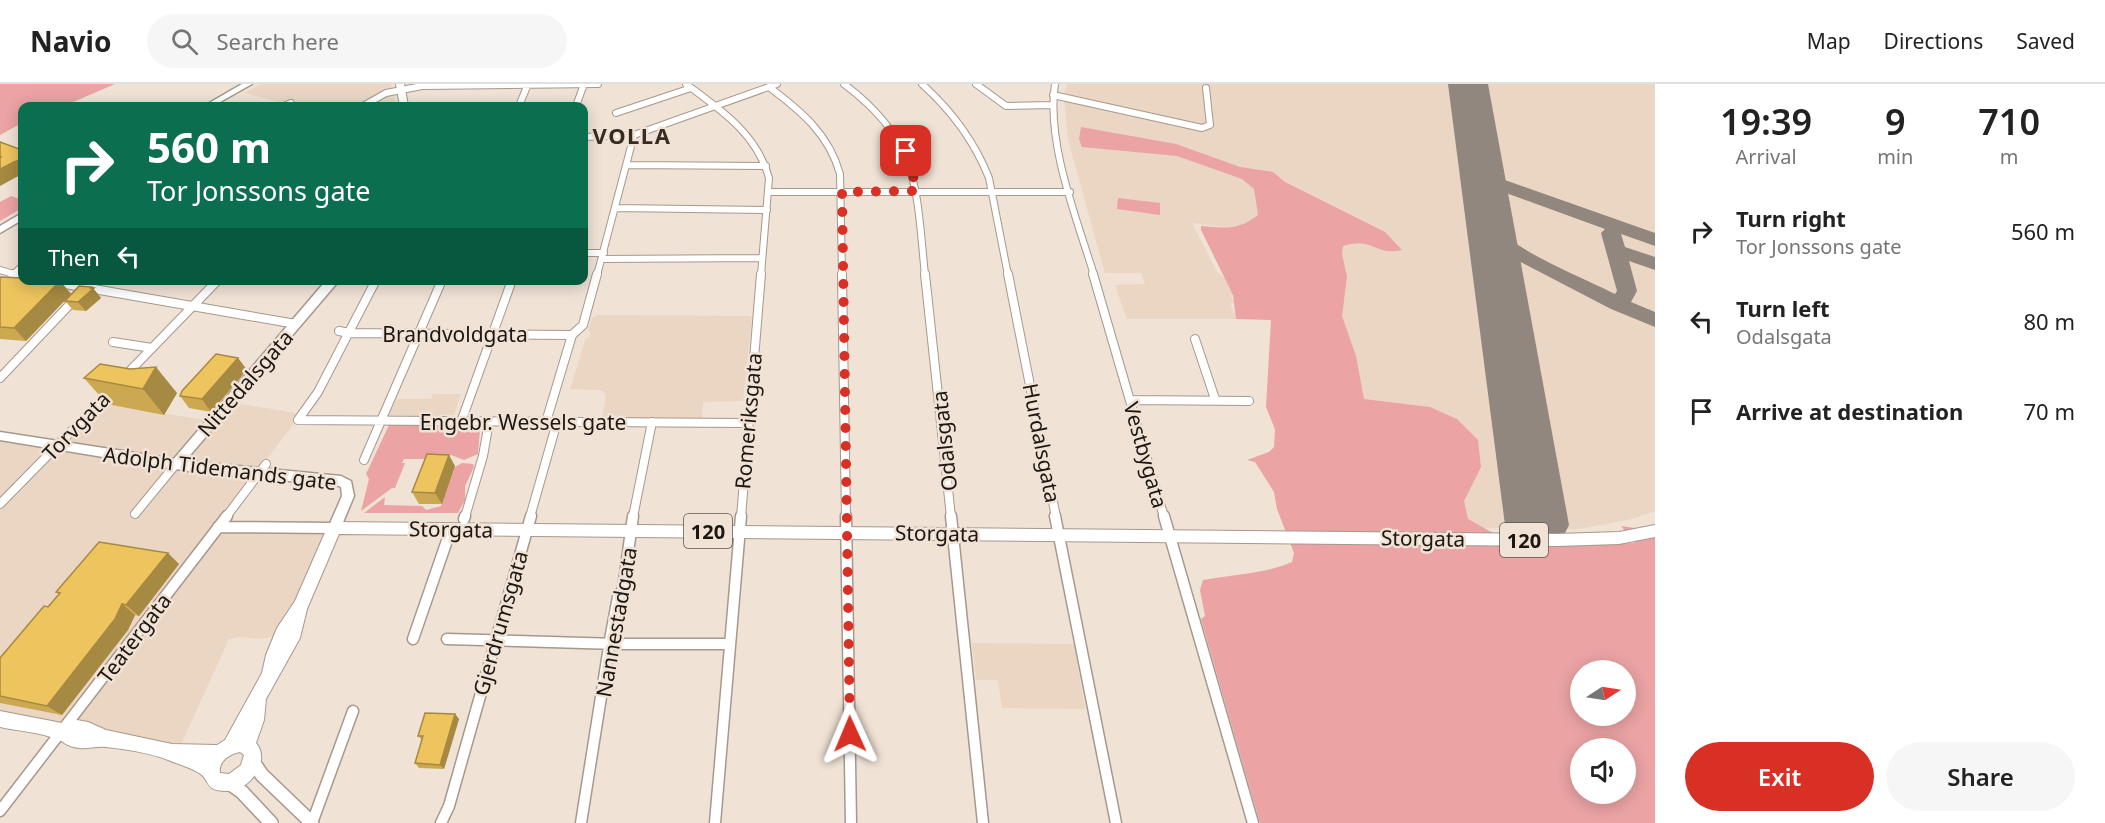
<!DOCTYPE html>
<style>
:root{--surface:#fff;--page:#f6f6f6;--text:#222;--muted:#767676;--line:#e0e0e0;--accent:#d93025}
body{margin:0;font-family:"Noto Sans",sans-serif;background:var(--page);color:var(--text);height:100vh;display:flex;flex-direction:column;font-size:22px;white-space:nowrap}
*{box-sizing:border-box;margin:0}
p{font-size:20px;color:var(--muted)}
.icon{flex:none;width:33px;height:33px;fill:none;stroke:currentColor;stroke-width:2;stroke-linecap:round;stroke-linejoin:round}
.map{position:relative;flex:1;overflow:hidden}
.drawer{display:flex;flex-direction:column;background:var(--surface);width:450px}
.drawer>*{flex:none}
.guide{position:absolute;left:18px;top:18px;width:570px;height:183px;border-radius:12px;box-shadow:0 3px 15px #0003;background:#0b6e4f;color:#fff;overflow:hidden}
.needle{width:39px;rotate:78deg}
.controls{position:absolute;left:1570px;top:576px;display:grid;gap:12px}
.controls a{display:grid;place-items:center;width:66px;height:66px;border-radius:50%;background:var(--surface);box-shadow:0 3px 15px #0003;font-size:30px}
.pin{position:absolute;display:grid;place-items:center;width:51px;height:51px;color:#fff;margin:-26px;border-radius:12px;box-shadow:0 3px 9px #0006}
.me{position:absolute;width:66px;margin:-33px;rotate:359deg;stroke-linejoin:round;filter:drop-shadow(0 0 4px #0008)}
.turn{display:flex;align-items:center;gap:21px;height:126px;padding:0 30px;font-size:27px}
.turn .icon{width:78px;height:78px;stroke-width:2.5}
.turn b{display:block;font-size:42px;line-height:51px}
.then{display:flex;align-items:center;height:57px;padding:0 30px;background:#0003;gap:12px;font-size:22px}
.eta{display:flex;justify-content:space-evenly;align-items:center;height:102px;text-align:center}
.eta b{font-size:36px;font-weight:600;line-height:42px}
.button{display:flex;gap:12px;margin-top:auto;padding:12px 30px}
.button a{flex:1;height:69px;border-radius:36px;background:var(--accent);color:#fff;font-size:24px;font-weight:600;line-height:69px;text-align:center}
.button a+a{background:var(--page);color:var(--text)}
ul{padding:0;list-style:none}
li{display:flex;align-items:center;gap:18px;height:90px;padding:0 30px}
li div{flex:1}
li b{display:block;font-size:22px}
li em{font-style:normal}
header{display:flex;align-items:center;gap:36px;box-sizing:border-box;height:84px;padding:0 30px;background:var(--surface);border-bottom:2px solid var(--line)}
header strong{font-size:28px}
nav{display:flex;gap:33px;margin-inline-start:auto;font-size:21px}
.search{width:420px;height:54px;background:var(--page);display:flex;align-items:center;gap:15px;box-sizing:border-box;padding:0 21px;border-radius:33px;color:var(--muted);font-size:22px}
main{display:flex;flex:1;min-height:0}
.map>svg:first-child{display:block}
.built{fill:#ebd6c4}
.green{fill:#eba3a4;fill-rule:evenodd}
.lines{fill:none;stroke-linecap:round;stroke-linejoin:round}
.taxiway{fill:#91877e;fill-rule:evenodd}
.runway{fill:#91877e;fill-rule:evenodd}
.minor-far2-casing{stroke:#a6988d;stroke-width:8}
.minor-far1-casing{stroke:#a6988d;stroke-width:10}
.minor-casing{stroke:#a6988d;stroke-width:13}
.tertiary-far2-casing{stroke:#a6988d;stroke-width:10}
.tertiary-far1-casing{stroke:#a6988d;stroke-width:13}
.tertiary-casing{stroke:#a6988d;stroke-width:16}
.secondary-casing{stroke:#a6988d;stroke-width:3}
.primary-casing{stroke:#a6988d;stroke-width:2}
.minor-far2{stroke:#fff;stroke-width:6}
.minor-far1{stroke:#fff;stroke-width:8}
.minor{stroke:#fff;stroke-width:10}
.tertiary-far2{stroke:#fff;stroke-width:8}
.tertiary-far1{stroke:#fff;stroke-width:10}
.tertiary{stroke:#fff;stroke-width:13}
.secondary{fill:#fff;fill-rule:evenodd}
.primary{fill:#fff;fill-rule:evenodd}
.wall{fill:#cca951}
.shaded-wall{fill:#a68942}
.building{fill:#edc45e;stroke:#a68942;stroke-width:1.5}
.route{stroke:#d93025;stroke-width:10;stroke-dasharray:0 18}
.labels{text-anchor:middle;dominant-baseline:central;stroke-width:5;stroke-linejoin:round;paint-order:stroke}
.shield{fill:#f0e2d5;stroke:#5c544c;stroke-width:1.5}
.shield-label{font-size:20px;font-weight:bold;fill:#1c1712}
.street-label{font-size:21px;fill:#1c1712;stroke:#f0e2d5}
.far-district-label{font-size:22px;font-weight:bold;letter-spacing:1.5px;fill:#372c22;stroke:#f0e2d5}
</style>
<header>
<strong>Navio</strong>
<div class="search"><svg class="icon" aria-label="search" viewBox="0 0 24 24"><circle cx="10" cy="10" r="6"/><path d="M15 15l6 6"/></svg>Search here</div>
<nav><a>Map</a><a>Directions</a><a>Saved</a></nav>
</header>
<main>
<div class="map">
<svg width="1655" height="739" viewBox="0 0 1655 739">
<rect width="100%" height="100%" fill="#f0e2d5"/>
<!-- built -->
<path class="built" d="M260 0H391L396 22H293L245 9Z
M1067 0H1655V427L1632 435 1579 445 1315 443 1266 323 1278 150 1192 139 1217 188 1225 194 1233 211H1231L1234 219H1230L1236 235H1127L1115 201 1145 200 1141 189H1105L1068 56 1064 13Z
M597 231 750 232 752 234 743 317 703 318 702 335 602 334 606 312 604 308 601 306 570 305 586 254 590 253 591 248 588 247 592 234Z
M433 310H461L454 331H440L439 333 389 331 397 315H431Z
M110 317 159 329 209 336 230 318 295 329 299 333 250 397 226 436 328 447 282 552 258 555 240 553 229 555 175 674 0 640V354L52 358 93 319Z
M972 559 1074 560 1085 625 1002 624 998 596H976Z"/>
<!-- green -->
<path class="green" d="M0 0H115L64 22H22V39L0 51Z
M1081 43 1176 60 1240 83 1273 88 1285 98 1385 148 1402 166C1375 172 1372 152 1343 162L1342 170 1347 193 1342 232 1356 272 1364 315 1430 323 1457 335 1478 356 1481 383 1464 417 1468 435 1495 450 1606 460 1635 459 1621 442 1655 447V739H1260L1201 535 1205 532 1200 506 1203 496C1230 491 1268 489 1292 478L1294 469 1277 425 1274 408 1255 378 1247 376 1269 368 1274 363 1275 345 1266 323 1271 236 1236 235 1233 211 1201 146V142C1226 144 1237 147 1258 131L1254 105 1242 95 1177 72 1082 63 1079 55ZM1581 586H1626V632H1581ZM1581 664H1626V710H1581Z
M11 112 22 116V124L0 137V118Z
M1118 114 1160 119V131L1117 125Z
M389 341H478L480 345 478 370 464 376 451 371 431 375H404L402 379H405L395 404H392L361 427 369 395 366 390Z
M462 379 473 380 474 383 465 402V416L458 429H364L385 413 384 421 422 422 426 426 441 422 455 383Z"/>
<g class="lines">
<!-- taxiway -->
<path class="taxiway" d="M1482 82 1488 83 1499 94 1655 149V162L1621 150 1625 163 1655 173V186L1629 177 1637 207 1631 218 1655 228V243L1611 225 1509 172 1505 171C1499 177 1495 177 1487 175L1484 171 1492 161 1481 147 1484 143H1498C1514 167 1586 195 1615 210L1617 207 1601 149 1605 145 1487 102 1473 87 1476 83Z"/>
<!-- runway -->
<path class="runway" d="M1448 0H1488L1569 441 1560 459 1537 467 1514 459 1505 441Z"/>
<defs>
<path id="minor-far2" d="M686 0C721 26 757 50 769 94L761 191
M844 0C920 57 916 104 925 191
M922 0C952 27 974 56 989 94L1008 191
M976 0 1006 22 1052 21
M1055 0C1046 59 1077 135 1094 191
M769 3C801 27 829 50 840 90L842 191
M1053 11 1202 44 1210 41 1206 4
M284 22 291 19
M363 22 386 9 422 2 598 0
M519 22 528 0
M576 22 584 0
M616 29 691 4
M584 53 634 51 777 0
M628 81 766 82
M768 108H1070
M616 124 767 126
M584 169H604
M602 175 762 174
M0 186 17 191
M13 191 22 182
M597 191 634 51"/>
<path id="minor-far1" d="M12 190 22 193
M842 190 846 433
M925 190 951 433
M1008 190 1056 433
M1093 190 1164 433
M42 196 296 240
M339 247 349 249 572 251
M1195 255 1215 315
M113 258 152 264
M124 293 218 196
M0 294 93 196
M1130 316 1249 317
M298 336 747 339
M298 336 318 308 376 196
M461 338 512 196
M546 338 572 251 583 241 597 190
M364 376 442 196
M0 420 109 309
M135 430 176 380
M226 433 266 380
M465 433 483 372 489 338
M530 433 557 338
M633 433 652 338
M741 433 761 190"/>
<path id="minor" d="M846 432 851 739
M951 432 983 739
M1055 432 1116 739
M1164 432 1253 739
M464 435 465 432
M218 443 334 444
M413 555 451 445
M447 555 617 560H730
M0 727 227 432
M312 739 353 627
M441 739 449 722 531 432
M581 739 611 550 618 513 623 505 633 432
M715 739 741 432"/>
<path id="tertiary-far2" d="M400 0 404 22"/>
<path id="tertiary-far1" d="M176 380 333 196"/>
<path id="tertiary" d="M253 678 262 691 312 739
M229 699 242 708 271 739"/>
<path id="secondary" d="M242 0H252L213 22H204Z
M22 129V136L0 149V142Z
M0 348 188 377 341 392 351 397 354 412 339 448 334 449 329 448 328 444 342 412 341 403 339 402 188 387 0 356Z"/>
<path id="primary" d="M334 438 1557 450 1619 448 1655 441V453L1619 460 1557 462 339 450 307 525 300 554 266 615 264 636 256 659C272 678 248 708 227 707 203 707 211 696 199 689 191 684 181 681 173 678 156 670 125 665 106 663 97 662 88 665 79 664 66 663 63 656 54 654 37 648 18 647 0 643V627L62 639 77 636 88 638 106 646 172 660 217 661 225 656 262 589 266 571 277 544 295 517 327 444 329 440ZM240 668 244 671 241 681 229 690 220 689C218 677 230 670 240 668Z"/>
</defs>
<!-- minor-far2 casing -->
<use href="#minor-far2" class="minor-far2-casing"/>
<!-- minor-far1 casing -->
<use href="#minor-far1" class="minor-far1-casing"/>
<!-- minor casing -->
<use href="#minor" class="minor-casing"/>
<!-- tertiary-far2 casing -->
<use href="#tertiary-far2" class="tertiary-far2-casing"/>
<!-- tertiary-far1 casing -->
<use href="#tertiary-far1" class="tertiary-far1-casing"/>
<!-- tertiary casing -->
<use href="#tertiary" class="tertiary-casing"/>
<!-- secondary casing -->
<use href="#secondary" class="secondary-casing"/>
<!-- primary casing -->
<use href="#primary" class="primary-casing"/>
<!-- minor-far2 -->
<use href="#minor-far2" class="minor-far2"/>
<!-- minor-far1 -->
<use href="#minor-far1" class="minor-far1"/>
<!-- minor -->
<use href="#minor" class="minor"/>
<!-- tertiary-far2 -->
<use href="#tertiary-far2" class="tertiary-far2"/>
<!-- tertiary-far1 -->
<use href="#tertiary-far1" class="tertiary-far1"/>
<!-- tertiary -->
<use href="#tertiary" class="tertiary"/>
<!-- secondary -->
<use href="#secondary" class="secondary"/>
<!-- primary -->
<use href="#primary" class="primary"/>
</g>
<!-- wall -->
<path class="wall" d="M0 193 60 197 71 210 26 257 0 255Z
M92 203 101 214 86 227 73 226 65 217Z
M238 274 247 286 211 328 189 324 180 312Z
M84 294 177 309 164 331 107 320Z
M455 382 442 420H419L412 408Z
M179 480 139 532 135 531 128 546 62 631 0 619V574L59 510 56 508Z
M455 630 459 635 444 685 419 684 415 679 422 656 418 652Z"/>
<!-- shaded-wall -->
<path class="shaded-wall" d="M22 75V90L0 102V85L14 78Z
M60 197 71 210 26 257 14 244Z
M92 203 101 214 86 227 78 218Z
M238 274 247 286 211 328 202 315Z
M156 283 177 309 164 331 143 305Z
M449 371 455 382 442 420 435 409Z
M168 469 179 480 139 532 126 521Z
M122 520 135 531 128 546 62 631 47 622Z
M455 630 459 635 444 685 440 681Z"/>
<!-- building -->
<path class="building" d="M0 58 22 66V75L14 78 0 85V74L1 73H0Z
M0 193 22 194V196L60 197 14 244 0 243Z
M79 202 92 203 91 204H94L78 218 65 217Z
M216 270 238 274 202 315 180 312 182 307Z
M100 280 130 285 156 283 143 305 84 294Z
M427 370 449 371 435 409 412 408Z
M99 458 168 469 126 521 122 520 115 535 47 622 0 612V574L44 522 48 523 60 509 56 508Z
M425 629 455 630 440 681 415 679 423 652H418Z"/>
<g class="lines">
<!-- route -->
<path class="route" d="M850 650 842 108 916 107 911 81 906 67"/>
</g>
<g class="labels">
<!-- shield labels -->
<g class="shield">
<rect x="684" y="430" width="48" height="34" rx="4.5"/>
<rect x="1500" y="439" width="48" height="34" rx="4.5"/>
</g>
<g class="shield-label">
<text x="708" y="447">120</text>
<text x="1524" y="456">120</text>
</g>
<!-- street labels -->
<g class="street-label">
<text x="455" y="250">Brandvoldgata</text>
<text transform="translate(245 299) rotate(-49)">Nittedalsgata</text>
<text transform="translate(748 337) rotate(-85)">Romeriksgata</text>
<text x="523" y="338">Engebr. Wessels gate</text>
<text transform="translate(76 342) rotate(-46)">Torvgata</text>
<text transform="translate(944 357) rotate(-96)">Odalsgata</text>
<text transform="translate(1042 359) rotate(79)">Hurdalsgata</text>
<text transform="translate(1146 371) rotate(74)">Vestbygata</text>
<text transform="translate(220 384) rotate(7)">Adolph Tidemands gate</text>
<text transform="translate(451 445) rotate(1)">Storgata</text>
<text transform="translate(937 449) rotate(1)">Storgata</text>
<text transform="translate(1423 454) rotate(1)">Storgata</text>
<text transform="translate(616 538) rotate(-80)">Nannestadgata</text>
<text transform="translate(500 539) rotate(-74)">Gjerdrumsgata</text>
<text transform="translate(134 554) rotate(-53)">Teatergata</text>
</g>
<!-- far-district labels -->
<g class="far-district-label">
<text x="632" y="51">VOLLA</text>
</g>
</g>
</svg>
<div class="controls">
<a><svg class="needle" viewBox="-14 -14 28 28"><path d="M0-13l5 13h-10z" fill="#e53935"/><path d="M0 13l5-13h-10z" fill="#767676"/></svg></a>
<a><svg class="icon" aria-label="sound" viewBox="0 0 24 24"><path d="M4 9h4l5-4v14l-5-4H4zM17 9q2 3 0 6"/></svg></a>
</div>
<div class="pin" style="left:906px;top:67px;background:#d93025"><svg class="icon" aria-label="arrive" viewBox="0 0 24 24"><path d="M6 21V4h12l-3 4 3 4H6"/></svg></div>
<svg class="me" style="left:850px;top:650px" viewBox="-20 -20 40 40"><path d="M0-17L14 15 0 8-14 15z" fill="#d93025" stroke="#fff" stroke-width="4"/></svg>
<div class="guide">
<div class="turn"><svg class="icon" aria-label="right" viewBox="0 0 24 24"><path d="M7 20v-9h11M14 6l5 5-5 5"/></svg><div><b>560 m</b>Tor Jonssons gate</div></div>
<div class="then">Then<svg class="icon" aria-label="left" viewBox="0 0 24 24"><path d="M17 20v-9H6M10 6l-5 5 5 5"/></svg></div>
</div>
</div>
<section class="drawer">
<div class="eta">
<div><b>19:39</b><p>Arrival</p></div>
<div><b>9</b><p>min</p></div>
<div><b>710</b><p>m</p></div>
</div>
<ul>
<li><svg class="icon" aria-label="right" viewBox="0 0 24 24"><path d="M7 20v-9h11M14 6l5 5-5 5"/></svg><div><b>Turn right</b><p>Tor Jonssons gate</p></div><em>560 m</em></li>
<li><svg class="icon" aria-label="left" viewBox="0 0 24 24"><path d="M17 20v-9H6M10 6l-5 5 5 5"/></svg><div><b>Turn left</b><p>Odalsgata</p></div><em>80 m</em></li>
<li><svg class="icon" aria-label="arrive" viewBox="0 0 24 24"><path d="M6 21V4h12l-3 4 3 4H6"/></svg><div><b>Arrive at destination</b></div><em>70 m</em></li>
</ul>
<div class="button"><a>Exit</a><a>Share</a></div>
</section>
</main>
